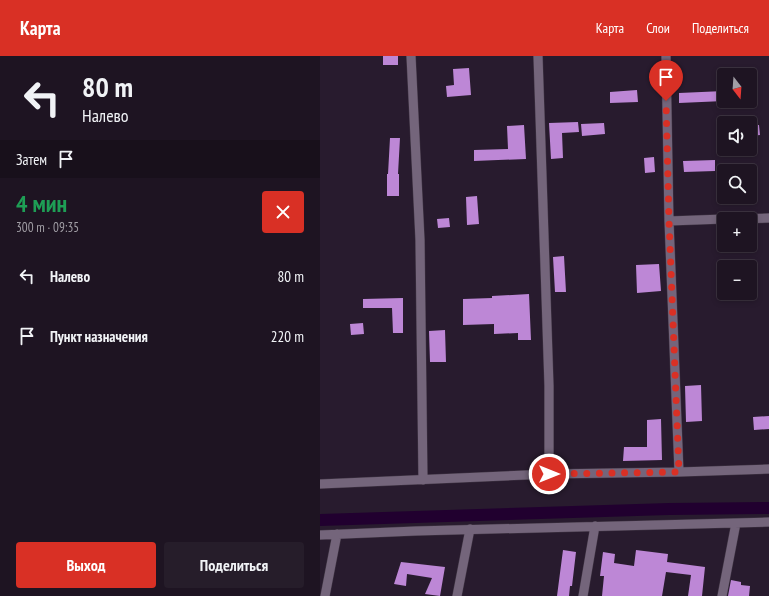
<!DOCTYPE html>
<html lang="ru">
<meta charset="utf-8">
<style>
:root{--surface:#1e1422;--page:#261d2a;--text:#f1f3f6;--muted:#a19ea5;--line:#3c3340;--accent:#d93025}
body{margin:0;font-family:"PT Sans Narrow",sans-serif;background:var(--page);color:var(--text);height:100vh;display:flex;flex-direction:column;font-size:15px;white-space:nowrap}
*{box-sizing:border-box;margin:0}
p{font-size:13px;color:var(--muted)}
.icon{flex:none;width:22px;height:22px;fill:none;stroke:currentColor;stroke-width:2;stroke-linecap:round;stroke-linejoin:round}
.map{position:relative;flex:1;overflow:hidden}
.sheet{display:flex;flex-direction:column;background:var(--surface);width:320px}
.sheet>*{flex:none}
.banner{background:#1e1422;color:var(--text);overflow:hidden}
.needle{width:26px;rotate:163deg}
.tools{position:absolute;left:397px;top:12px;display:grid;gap:8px}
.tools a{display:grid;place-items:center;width:40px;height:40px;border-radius:4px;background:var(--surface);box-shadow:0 2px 6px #0003,0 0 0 1px var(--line);font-size:20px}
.pin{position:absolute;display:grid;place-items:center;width:34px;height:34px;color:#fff;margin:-41px -17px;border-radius:50% 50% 50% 0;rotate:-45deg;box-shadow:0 0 4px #0007}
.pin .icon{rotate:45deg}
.me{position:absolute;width:44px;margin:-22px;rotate:90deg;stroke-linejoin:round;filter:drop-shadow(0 0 3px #0008)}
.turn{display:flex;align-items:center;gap:14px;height:84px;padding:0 16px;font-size:18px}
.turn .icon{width:52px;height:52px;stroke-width:2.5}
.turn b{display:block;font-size:28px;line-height:34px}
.then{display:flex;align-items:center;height:38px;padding:0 16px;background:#0003;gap:8px;font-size:15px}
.round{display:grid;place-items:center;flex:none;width:42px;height:42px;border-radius:4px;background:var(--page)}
.overview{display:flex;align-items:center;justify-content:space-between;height:68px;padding:0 16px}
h1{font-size:24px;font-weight:800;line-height:30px;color:#1e9e55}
.button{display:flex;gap:8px;margin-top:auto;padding:8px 16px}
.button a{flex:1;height:46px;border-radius:4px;background:var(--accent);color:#fff;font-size:16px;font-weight:800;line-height:46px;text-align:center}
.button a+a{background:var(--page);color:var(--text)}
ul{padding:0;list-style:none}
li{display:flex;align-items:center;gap:12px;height:60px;padding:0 16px}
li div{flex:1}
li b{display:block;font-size:15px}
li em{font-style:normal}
header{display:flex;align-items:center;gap:24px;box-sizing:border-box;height:56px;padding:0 20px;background:var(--accent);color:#fff}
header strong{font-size:19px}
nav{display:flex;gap:22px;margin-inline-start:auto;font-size:14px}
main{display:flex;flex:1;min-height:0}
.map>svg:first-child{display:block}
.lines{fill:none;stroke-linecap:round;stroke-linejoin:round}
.canal{stroke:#21002f;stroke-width:12}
.building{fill:#bd87d6}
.street-casing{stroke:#413645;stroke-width:10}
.street{stroke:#74657b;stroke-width:9}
.route{stroke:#d93025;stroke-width:7;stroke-dasharray:0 12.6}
</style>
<header>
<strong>Карта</strong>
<nav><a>Карта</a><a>Слои</a><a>Поделиться</a></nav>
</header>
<main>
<section class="sheet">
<div class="banner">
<div class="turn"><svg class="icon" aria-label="left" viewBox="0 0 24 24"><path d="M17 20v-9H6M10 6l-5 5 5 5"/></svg><div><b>80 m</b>Налево</div></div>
<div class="then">Затем<svg class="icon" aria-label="arrive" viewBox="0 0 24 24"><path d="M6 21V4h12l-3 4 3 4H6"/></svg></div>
</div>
<div class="overview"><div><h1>4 мин</h1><p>300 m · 09:35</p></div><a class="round" style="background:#d93025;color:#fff"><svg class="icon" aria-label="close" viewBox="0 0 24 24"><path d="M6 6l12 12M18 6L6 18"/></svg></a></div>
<ul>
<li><svg class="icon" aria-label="left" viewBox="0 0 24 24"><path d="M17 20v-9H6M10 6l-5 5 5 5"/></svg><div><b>Налево</b></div><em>80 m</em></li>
<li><svg class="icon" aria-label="arrive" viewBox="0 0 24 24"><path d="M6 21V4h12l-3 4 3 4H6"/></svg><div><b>Пункт назначения</b></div><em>220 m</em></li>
</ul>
<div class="button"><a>Выход</a><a>Поделиться</a></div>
</section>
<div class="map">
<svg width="449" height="540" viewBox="0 0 449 540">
<rect width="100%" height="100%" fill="#281b2e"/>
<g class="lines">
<!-- canal -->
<path class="canal" d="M0 464 349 453 449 452"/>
</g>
<!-- building -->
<path class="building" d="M63 0H78V9H63Z
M149 12 151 39 127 41 126 30 134 29 133 13Z
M317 34 318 46 290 47V36Z
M404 35V45L359 47V37Z
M258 66 259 76 242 77 243 102 231 103 229 67Z
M284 67 285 78 262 80 261 68Z
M204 69 206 103 154 105V94L188 93 187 70Z
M430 69H439L440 79 430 80Z
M70 82H80L78 118H79V140H67V118H68Z
M334 101 335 116 325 117 324 102Z
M395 104V115L364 116 363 105Z
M157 140 159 168 147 169 146 141Z
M129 162 130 171 118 172 117 163Z
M244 200 246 236H235L233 201Z
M339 208 341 235 317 237 316 209Z
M209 238 211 284H198V277L174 278V268L143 269V243L172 242V240Z
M83 242V277H73L72 252H43V243Z
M43 267 44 278 31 279 30 268Z
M125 274 126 306H110L109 275Z
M381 329 382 365 366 366 365 330Z
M449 360V373L434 374 433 361Z
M341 363 342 404 303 405 304 391H327V364Z
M243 494 256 496 252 530H250L249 540H237Z
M316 494 348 498 347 506 385 511 382 540H368L371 519 346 516 342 540H282L284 520H280L283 496 295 498 294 507 314 510Z
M81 506 125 511 120 540 105 538 112 522 87 518 86 530 74 528Z
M411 524 421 526V529L430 530 429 540H408Z"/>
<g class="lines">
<defs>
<path id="street" d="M91 0 100 184 103 424
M218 0 229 330V418
M346 0 349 165 359 416
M413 163 449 162
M349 165 404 163
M0 428 229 418 359 416 449 413
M0 479 96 475 449 466
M5 540 17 478
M137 540 150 473
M263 540 275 470
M402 540 416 467"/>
</defs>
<!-- street casing -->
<use href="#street" class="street-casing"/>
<!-- street -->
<use href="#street" class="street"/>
</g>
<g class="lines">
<!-- route -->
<path class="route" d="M229 418 359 416 349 165 346 45"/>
</g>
</svg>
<div class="tools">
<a><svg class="needle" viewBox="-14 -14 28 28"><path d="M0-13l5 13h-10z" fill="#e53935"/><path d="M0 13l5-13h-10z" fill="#a19ea5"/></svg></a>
<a><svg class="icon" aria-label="sound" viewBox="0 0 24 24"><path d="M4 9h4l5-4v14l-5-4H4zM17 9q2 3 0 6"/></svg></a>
<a><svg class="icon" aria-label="search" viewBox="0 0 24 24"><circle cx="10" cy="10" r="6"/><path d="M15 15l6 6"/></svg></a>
<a>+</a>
<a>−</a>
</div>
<div class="pin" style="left:346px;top:45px;background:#d93025"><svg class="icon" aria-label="arrive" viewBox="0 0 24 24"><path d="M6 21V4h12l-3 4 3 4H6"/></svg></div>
<svg class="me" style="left:229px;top:418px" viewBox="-20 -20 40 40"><circle r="17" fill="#d93025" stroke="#fff" stroke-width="3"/><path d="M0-11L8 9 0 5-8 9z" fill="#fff"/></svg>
</div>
</main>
